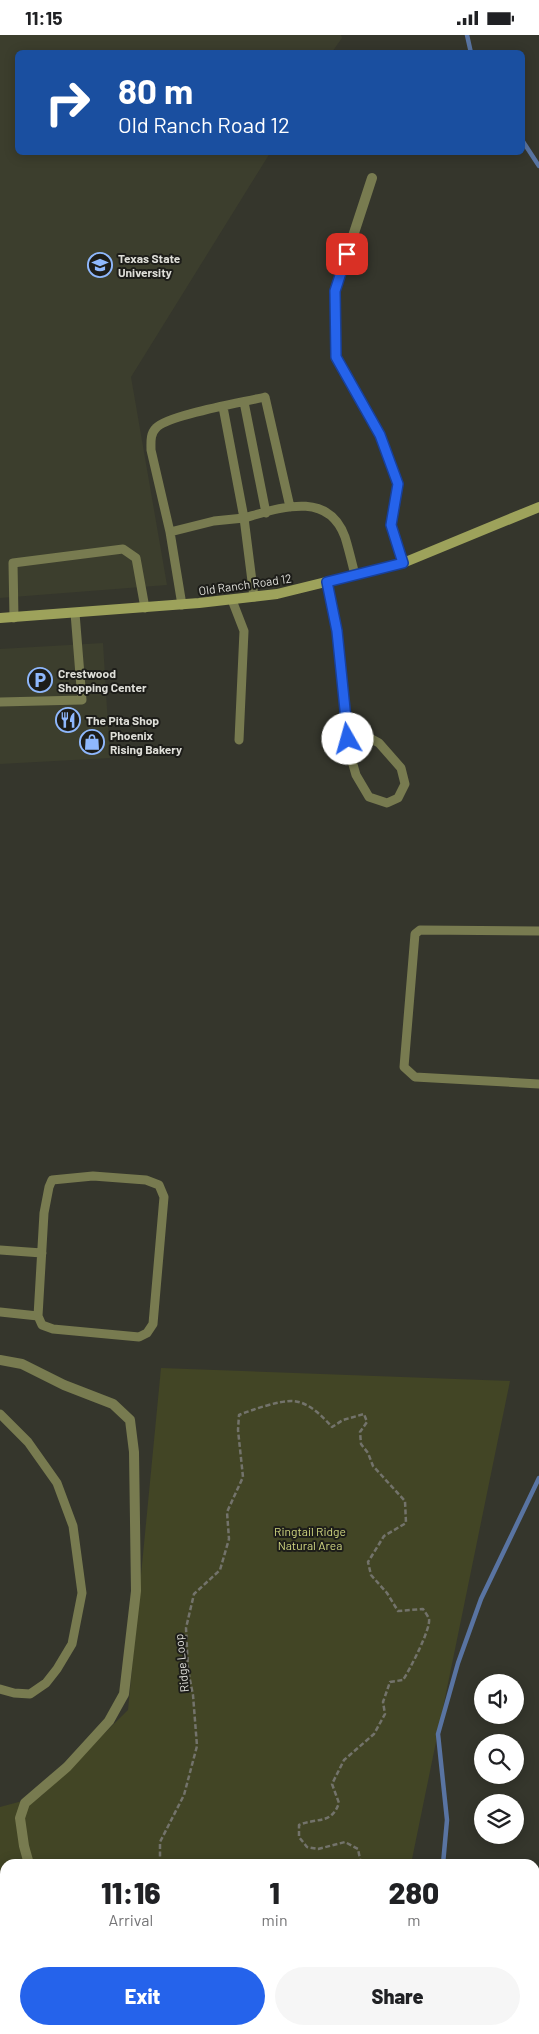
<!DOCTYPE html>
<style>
:root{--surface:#fff;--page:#f6f6f6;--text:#202124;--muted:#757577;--accent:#2563eb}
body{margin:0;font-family:Barlow,sans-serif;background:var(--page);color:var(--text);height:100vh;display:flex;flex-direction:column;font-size:19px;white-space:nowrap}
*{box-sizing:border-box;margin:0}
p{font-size:16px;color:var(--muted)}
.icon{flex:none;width:28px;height:28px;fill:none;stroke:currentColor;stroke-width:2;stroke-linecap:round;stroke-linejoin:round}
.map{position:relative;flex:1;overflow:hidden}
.sheet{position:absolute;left:0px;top:1824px;width:540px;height:176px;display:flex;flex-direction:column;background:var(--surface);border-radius:15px 15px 0 0;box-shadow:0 2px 12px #0003}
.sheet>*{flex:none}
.top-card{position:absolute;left:15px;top:15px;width:510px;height:105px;border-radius:8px;box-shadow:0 2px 12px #0003;background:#1a4fa0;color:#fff;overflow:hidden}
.buttons{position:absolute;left:474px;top:1639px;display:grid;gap:10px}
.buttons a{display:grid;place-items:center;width:50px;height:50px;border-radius:50%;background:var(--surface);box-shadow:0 2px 12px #0003;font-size:25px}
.pin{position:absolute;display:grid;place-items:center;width:42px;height:42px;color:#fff;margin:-21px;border-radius:10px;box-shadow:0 2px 8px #0006}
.me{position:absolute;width:55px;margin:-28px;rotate:353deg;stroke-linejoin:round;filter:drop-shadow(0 0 4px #0008)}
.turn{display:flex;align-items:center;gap:18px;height:105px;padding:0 20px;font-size:22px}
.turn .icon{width:65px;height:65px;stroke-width:2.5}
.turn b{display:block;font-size:35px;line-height:42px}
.eta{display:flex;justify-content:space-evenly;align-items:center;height:85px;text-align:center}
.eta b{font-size:30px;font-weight:800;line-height:35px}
.action{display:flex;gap:10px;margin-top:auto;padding:10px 20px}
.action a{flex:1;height:58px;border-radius:30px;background:var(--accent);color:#fff;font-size:20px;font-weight:800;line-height:58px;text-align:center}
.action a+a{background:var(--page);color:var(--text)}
.status{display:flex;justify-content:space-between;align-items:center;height:35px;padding:0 25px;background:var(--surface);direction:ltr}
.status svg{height:14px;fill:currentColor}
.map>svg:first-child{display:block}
.built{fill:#3c3e2d}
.green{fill:#424525}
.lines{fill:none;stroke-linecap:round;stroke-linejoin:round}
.stream{stroke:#5974a2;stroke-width:4.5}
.path{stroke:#73736b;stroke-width:2.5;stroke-dasharray:5 2.5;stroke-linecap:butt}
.service{stroke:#787b50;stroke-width:9}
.minor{stroke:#787b50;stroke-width:10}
.secondary{stroke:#9da25b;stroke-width:10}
.route-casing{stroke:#184099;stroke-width:12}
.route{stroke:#2563eb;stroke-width:9}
.labels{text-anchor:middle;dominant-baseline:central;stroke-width:4;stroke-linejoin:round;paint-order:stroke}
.poi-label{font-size:12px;font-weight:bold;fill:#deded8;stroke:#1d1d19;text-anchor:start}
.street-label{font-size:12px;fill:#deded8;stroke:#1d1d19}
.park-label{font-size:12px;fill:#d0d681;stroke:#1d1d19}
</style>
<div class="status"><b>11:15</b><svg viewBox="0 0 49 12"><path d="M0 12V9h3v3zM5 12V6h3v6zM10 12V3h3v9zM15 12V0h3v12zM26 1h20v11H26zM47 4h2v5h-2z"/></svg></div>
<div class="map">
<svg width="539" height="1999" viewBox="0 0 539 1999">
<rect width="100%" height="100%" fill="#35362c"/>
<!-- built -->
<path class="built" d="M0 0H341L342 3 332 17 18 18V118H270L131 342 167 550 0 563Z
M103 608 110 723 0 729V614Z"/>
<!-- green -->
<path class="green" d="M161 1333 510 1346 411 1829H5V1995H377L376 1999H0V1772L41 1761 128 1675Z"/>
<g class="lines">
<!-- stream -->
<path class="stream" d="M467 0 471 18
M522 105 539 131
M443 1829 447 1785 438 1699 458 1628 481 1564 539 1443
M352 1999 354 1995"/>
<!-- path -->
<path class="path" d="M160 1829V1807L184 1760 197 1711 193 1660 188 1635 186 1593 194 1559 220 1535 229 1504 227 1477 243 1442 238 1395 239 1380C251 1375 281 1365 293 1366 309 1367 323 1382 332 1392L343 1385 364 1379 367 1387 360 1397 361 1409 368 1418 373 1431 405 1466 406 1488 384 1501 368 1527 371 1540 387 1558 398 1576 423 1574C425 1577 428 1581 429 1584 431 1594 409 1636 403 1645L390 1647 383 1667 385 1679 374 1699 344 1725 332 1749 339 1768C331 1790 318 1782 299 1790V1802L307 1812 318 1814 345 1807 358 1814 361 1829
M0 1964 5 1967
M0 1978H5
M305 1999 306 1995"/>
<!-- service -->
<path class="service" d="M244 367 266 478
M170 497 151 415C151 407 150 399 156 393 167 380 245 367 265 362L290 472
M327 547 337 596 350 719 356 740 369 762 387 768 398 763 405 749 401 733 379 708 346 690
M254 562 244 483C280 473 328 455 345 502 349 515 352 528 355 540
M232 565 244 596 239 705
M182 570 170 497 214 486 244 483 223 372
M14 583 13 528 123 514 136 523 145 573
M0 667 82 665 75 578
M539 896 420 895 415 899 404 1032 415 1042 539 1049
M93 1141 146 1145 159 1150 164 1162 153 1289 147 1298 139 1302 53 1294 42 1290 38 1281 44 1178 49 1152 52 1145Z
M0 1215 42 1218
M0 1277 38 1281
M0 1379 28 1407 57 1448 73 1491 82 1558 72 1609 57 1634 46 1648 30 1659 14 1658 0 1654"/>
<!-- minor -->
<path class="minor" d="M372 143 335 256 336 323 380 400 398 449 391 490 403 528
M0 1325 22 1329 64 1350 113 1369 130 1385 134 1417 136 1556 124 1659 109 1686 67 1732 25 1768 20 1783 24 1811 29 1829
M1 1875 5 1872"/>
<!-- secondary -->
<path class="secondary" d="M0 583 199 568 277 559 403 528 539 472"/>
</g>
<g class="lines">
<defs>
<path id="route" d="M347 219 335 256 336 322 380 400 398 449 391 490 403 528 327 547 337 596 348 704"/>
</defs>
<!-- route casing -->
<use href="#route" class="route-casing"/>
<!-- route -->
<use href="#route" class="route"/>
</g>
<!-- icons -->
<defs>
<symbol id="university-ring" viewBox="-11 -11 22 22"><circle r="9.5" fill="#1d1d19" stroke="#8fb8fd" stroke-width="1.5"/><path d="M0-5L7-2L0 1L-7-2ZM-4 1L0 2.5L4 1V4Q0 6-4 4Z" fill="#8fb8fd"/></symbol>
<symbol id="parking-ring" viewBox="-11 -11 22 22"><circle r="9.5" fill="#1d1d19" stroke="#8fb8fd" stroke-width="1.5"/><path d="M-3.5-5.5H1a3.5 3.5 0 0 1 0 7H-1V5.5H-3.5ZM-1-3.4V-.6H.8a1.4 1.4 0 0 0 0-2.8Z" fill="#8fb8fd"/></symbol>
<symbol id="restaurant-ring" viewBox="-11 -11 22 22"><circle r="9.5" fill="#1d1d19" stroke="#8fb8fd" stroke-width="1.5"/><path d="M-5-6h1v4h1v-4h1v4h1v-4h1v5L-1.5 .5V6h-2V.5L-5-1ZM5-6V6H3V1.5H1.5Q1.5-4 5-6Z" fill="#8fb8fd"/></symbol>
<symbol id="shop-ring" viewBox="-11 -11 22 22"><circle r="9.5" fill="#1d1d19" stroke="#8fb8fd" stroke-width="1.5"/><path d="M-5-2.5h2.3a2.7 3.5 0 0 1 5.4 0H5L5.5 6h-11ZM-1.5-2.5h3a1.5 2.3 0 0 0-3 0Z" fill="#8fb8fd"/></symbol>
</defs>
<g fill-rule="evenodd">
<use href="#university-ring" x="86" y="216" width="28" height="28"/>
<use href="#parking-ring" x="26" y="631" width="28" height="28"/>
<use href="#restaurant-ring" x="54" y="671" width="28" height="28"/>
<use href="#shop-ring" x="78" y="693" width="28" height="28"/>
</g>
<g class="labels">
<!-- poi labels -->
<g class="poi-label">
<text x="118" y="223">Texas State<tspan x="118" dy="14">University</tspan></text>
<text x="58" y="638">Crestwood<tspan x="58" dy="14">Shopping Center</tspan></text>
<text x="86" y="685">The Pita Shop</text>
<text x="110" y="700">Phoenix<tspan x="110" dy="14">Rising Bakery</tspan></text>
</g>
<!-- street labels -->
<g class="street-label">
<text transform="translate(245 549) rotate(-8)">Old Ranch Road 12</text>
<text transform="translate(181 1628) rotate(-96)">Ridge Loop</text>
</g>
<!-- park labels -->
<g class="park-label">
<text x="310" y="1496">Ringtail Ridge<tspan x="310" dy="14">Natural Area</tspan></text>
</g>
</g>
</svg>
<div class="buttons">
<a><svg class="icon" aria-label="sound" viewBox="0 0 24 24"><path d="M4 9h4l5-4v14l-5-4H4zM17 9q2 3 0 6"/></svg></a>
<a><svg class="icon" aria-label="search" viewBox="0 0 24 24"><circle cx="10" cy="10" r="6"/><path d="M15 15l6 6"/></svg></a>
<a><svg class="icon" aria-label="layers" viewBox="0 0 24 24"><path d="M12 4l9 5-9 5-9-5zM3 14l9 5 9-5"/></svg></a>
</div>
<div class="pin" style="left:347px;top:219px;background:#d93025"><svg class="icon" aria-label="arrive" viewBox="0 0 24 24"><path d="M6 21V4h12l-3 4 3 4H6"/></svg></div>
<svg class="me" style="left:348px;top:704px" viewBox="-20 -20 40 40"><circle r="19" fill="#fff"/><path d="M0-13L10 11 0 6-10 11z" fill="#2563eb"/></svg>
<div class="top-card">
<div class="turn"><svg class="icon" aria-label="right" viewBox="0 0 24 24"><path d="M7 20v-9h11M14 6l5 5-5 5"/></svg><div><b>80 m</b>Old Ranch Road 12</div></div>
</div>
<section class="sheet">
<div class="eta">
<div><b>11:16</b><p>Arrival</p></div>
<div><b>1</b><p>min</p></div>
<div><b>280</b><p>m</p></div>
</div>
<div class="action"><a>Exit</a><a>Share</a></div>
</section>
</div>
